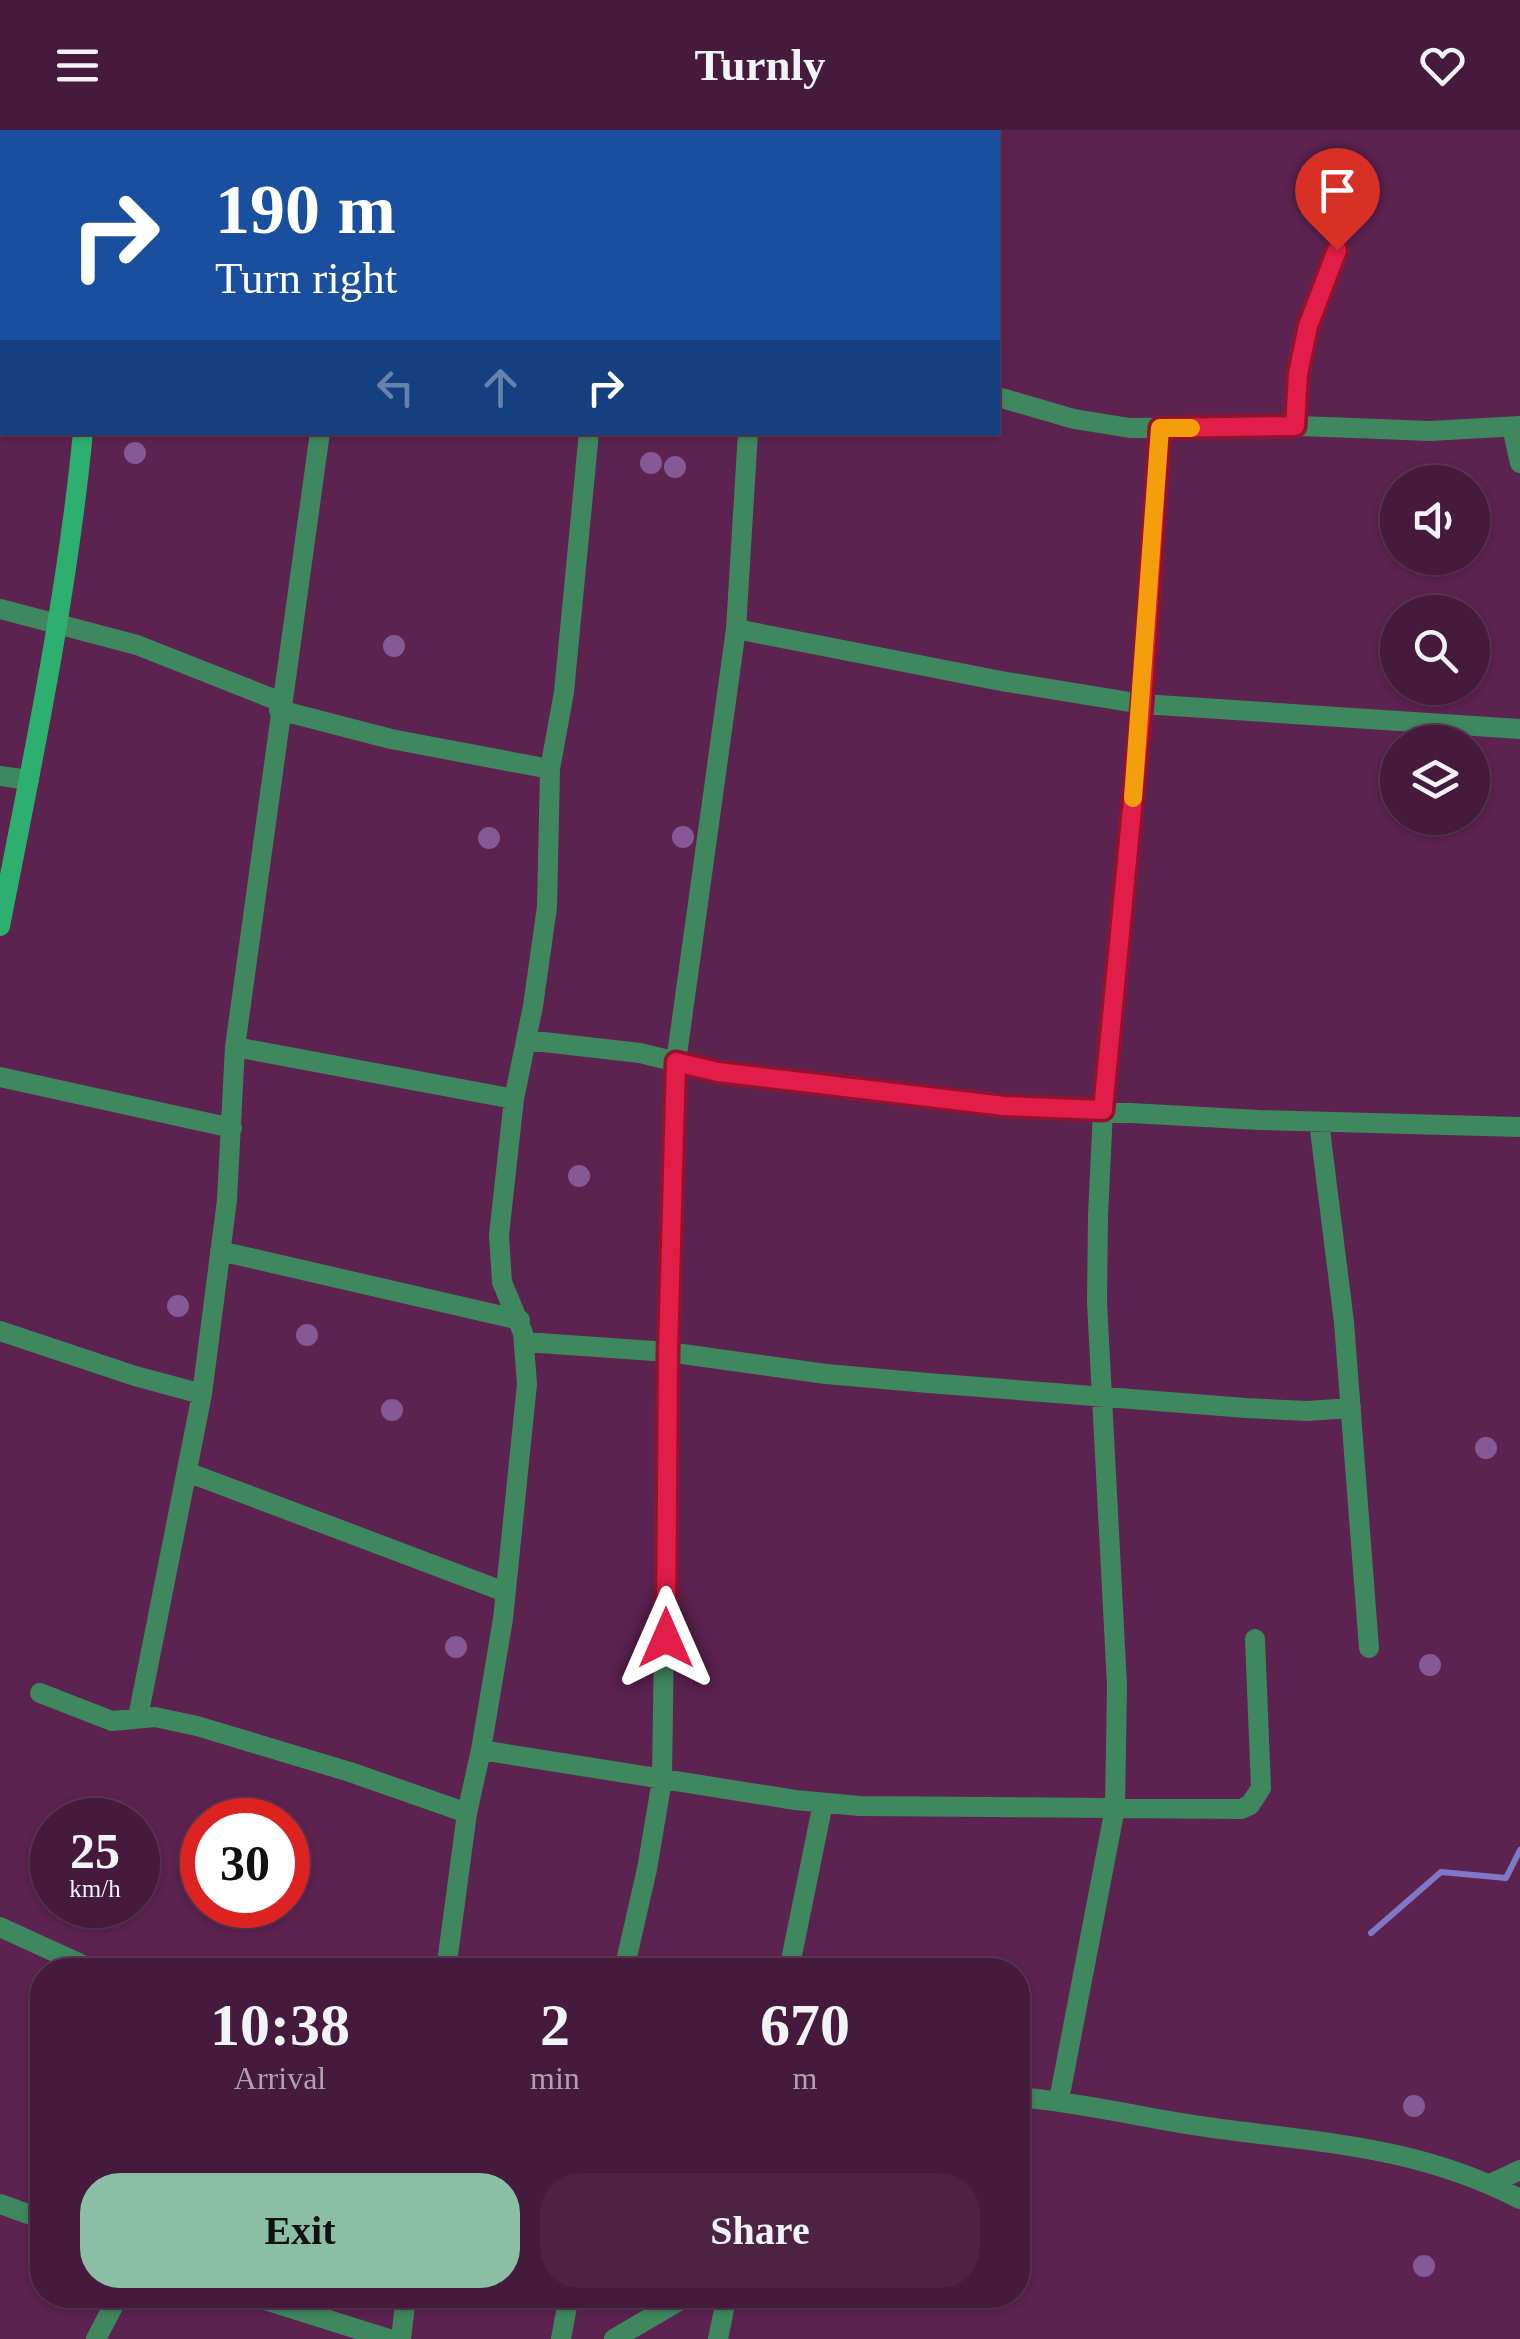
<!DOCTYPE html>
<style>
:root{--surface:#451a3c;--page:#4c2343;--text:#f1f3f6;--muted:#b0a1af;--line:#5d3856;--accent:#8abfa5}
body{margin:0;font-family:"Times New Roman",serif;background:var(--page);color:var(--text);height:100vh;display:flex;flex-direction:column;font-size:38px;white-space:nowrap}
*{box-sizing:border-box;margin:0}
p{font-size:32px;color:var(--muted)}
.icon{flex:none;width:55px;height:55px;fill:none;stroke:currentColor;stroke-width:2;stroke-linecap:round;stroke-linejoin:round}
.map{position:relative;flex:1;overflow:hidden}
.sheet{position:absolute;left:30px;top:1828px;width:1000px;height:350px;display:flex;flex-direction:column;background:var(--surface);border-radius:40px;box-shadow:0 2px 8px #0004,0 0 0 2px var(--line)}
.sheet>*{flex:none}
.guide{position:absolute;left:0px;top:0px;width:1000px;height:305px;box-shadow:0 2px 8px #0004,0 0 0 2px var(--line);background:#1a4fa0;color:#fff;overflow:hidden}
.fabs{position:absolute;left:1380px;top:335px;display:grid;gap:20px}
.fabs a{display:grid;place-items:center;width:110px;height:110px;border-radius:50%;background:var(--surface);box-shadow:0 2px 8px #0004,0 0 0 2px var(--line);font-size:50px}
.speed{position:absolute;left:30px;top:1668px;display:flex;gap:20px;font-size:50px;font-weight:700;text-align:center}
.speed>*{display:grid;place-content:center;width:130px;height:130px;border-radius:50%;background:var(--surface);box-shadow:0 2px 8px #0004,0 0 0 2px var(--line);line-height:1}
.speed small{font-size:25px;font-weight:400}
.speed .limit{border:15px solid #d22;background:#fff;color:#111}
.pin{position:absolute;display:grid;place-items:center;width:85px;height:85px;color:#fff;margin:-102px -42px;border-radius:50% 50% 50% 0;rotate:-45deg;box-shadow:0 0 10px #0007}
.pin .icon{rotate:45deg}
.me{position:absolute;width:110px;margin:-55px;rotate:0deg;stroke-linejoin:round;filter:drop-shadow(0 0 8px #0008)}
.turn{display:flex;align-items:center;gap:35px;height:210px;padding:0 50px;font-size:45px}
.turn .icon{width:130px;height:130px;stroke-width:2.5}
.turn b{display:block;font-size:70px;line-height:85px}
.lanes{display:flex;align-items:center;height:95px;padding:0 50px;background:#0003;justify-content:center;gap:50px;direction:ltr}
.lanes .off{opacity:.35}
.eta{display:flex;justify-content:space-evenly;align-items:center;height:170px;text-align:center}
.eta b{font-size:60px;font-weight:700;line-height:70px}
.primary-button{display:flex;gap:20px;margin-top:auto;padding:20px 50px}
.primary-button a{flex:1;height:115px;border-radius:40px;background:var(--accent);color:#111;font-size:40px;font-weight:700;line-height:115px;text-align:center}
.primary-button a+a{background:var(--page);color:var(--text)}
header{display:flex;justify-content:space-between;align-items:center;height:130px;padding:0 50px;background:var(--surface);font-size:45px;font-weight:700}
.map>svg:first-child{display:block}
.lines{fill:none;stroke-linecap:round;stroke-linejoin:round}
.stream{stroke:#7f78c6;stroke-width:6}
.building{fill:#855996}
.street{stroke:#3f875e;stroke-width:20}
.secondary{stroke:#2db06f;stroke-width:20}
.route-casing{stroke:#92132f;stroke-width:25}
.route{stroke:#e11d48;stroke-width:18}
.slow{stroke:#f59e0b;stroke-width:18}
</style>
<header><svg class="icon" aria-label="menu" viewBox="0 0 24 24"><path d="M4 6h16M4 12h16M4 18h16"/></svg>Turnly<svg class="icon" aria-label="heart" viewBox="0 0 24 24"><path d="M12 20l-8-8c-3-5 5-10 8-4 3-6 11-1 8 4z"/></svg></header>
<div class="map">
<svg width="1520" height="2209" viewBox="0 0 1520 2209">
<rect width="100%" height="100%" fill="#5c2250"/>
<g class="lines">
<!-- stream -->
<path class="stream" d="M1371 1803 1441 1742 1506 1748 1520 1720"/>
</g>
<!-- building -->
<path class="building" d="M124 323a11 11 0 1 1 22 0a11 11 0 1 1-22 0Z
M640 333a11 11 0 1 1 22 0a11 11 0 1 1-22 0Z
M664 337a11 11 0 1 1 22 0a11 11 0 1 1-22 0Z
M383 516a11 11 0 1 1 22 0a11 11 0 1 1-22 0Z
M672 707a11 11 0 1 1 22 0a11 11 0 1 1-22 0Z
M478 708a11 11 0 1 1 22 0a11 11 0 1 1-22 0Z
M568 1046a11 11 0 1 1 22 0a11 11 0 1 1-22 0Z
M167 1176a11 11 0 1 1 22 0a11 11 0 1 1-22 0Z
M296 1205a11 11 0 1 1 22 0a11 11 0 1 1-22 0Z
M381 1280a11 11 0 1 1 22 0a11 11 0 1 1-22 0Z
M1475 1318a11 11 0 1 1 22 0a11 11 0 1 1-22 0Z
M445 1517a11 11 0 1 1 22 0a11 11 0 1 1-22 0Z
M1419 1535a11 11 0 1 1 22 0a11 11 0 1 1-22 0Z
M1403 1976a11 11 0 1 1 22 0a11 11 0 1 1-22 0Z
M1413 2136a11 11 0 1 1 22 0a11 11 0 1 1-22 0Z"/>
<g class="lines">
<!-- street -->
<path class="street" d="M362 2V0
M609 2V0
M772 2V0
M0 49 2 50
M0 252 2 253
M998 267 1074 289 1130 298 1301 296 1430 301 1520 296
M1295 296 1299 245 1308 196 1337 120
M1512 297 1520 333
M0 479 137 515 281 572
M736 499 1001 551 1142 574 1520 599
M279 580 391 609 550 639
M0 646 29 650
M526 910 640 923 718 942 1004 976 1259 990 1520 997
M235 917 514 969
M0 947 232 998
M1319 992 1344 1192 1369 1518
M220 1121 520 1190
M0 1201 135 1246 202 1264
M525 1212 668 1222 826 1244 928 1253 1246 1278 1307 1281 1351 1278
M187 1342 505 1462
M40 1563 112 1591 155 1587 197 1596 350 1642 467 1683
M138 1587 202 1264 227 1070 235 917 320 302
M481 1620 795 1670 860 1676 1241 1679 1250 1675 1261 1658 1255 1509
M0 1797 94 1840
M446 1840 467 1683 481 1620 503 1489 527 1254 523 1203 502 1152 499 1105 514 969 533 876 547 777 550 639 564 562 589 302
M624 1840 647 1739 662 1650 668 1222 676 932 736 499 748 302
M789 1840 823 1673
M1018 1967C1079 1972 1139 1987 1200 1996 1316 2013 1412 2014 1520 2069
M1059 1970 1115 1678 1117 1555 1097 1172 1098 1086 1103 980 1142 574 1160 298
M1490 2054 1520 2040
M0 2074 42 2089
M249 2165 389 2209
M96 2209 119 2165
M401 2209 406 2165
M561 2209 569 2165
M614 2209 689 2165
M718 2209 727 2165"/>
<!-- secondary -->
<path class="secondary" d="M128 2V0
M0 796C32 633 67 468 83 302"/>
</g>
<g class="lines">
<defs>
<path id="route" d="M666 1508 668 1222 676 932 718 942 1004 976 1103 980 1142 574 1160 298 1295 296 1298 244 1308 196 1337 120"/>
</defs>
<!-- route casing -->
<use href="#route" class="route-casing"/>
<!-- route -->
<use href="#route" class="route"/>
<!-- slow -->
<path class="slow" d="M1133 668 1160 298H1191"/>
</g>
</svg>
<div class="fabs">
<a><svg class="icon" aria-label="sound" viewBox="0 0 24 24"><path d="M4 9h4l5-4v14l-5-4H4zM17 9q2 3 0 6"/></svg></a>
<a><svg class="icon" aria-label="search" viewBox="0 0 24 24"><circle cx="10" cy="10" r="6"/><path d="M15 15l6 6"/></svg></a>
<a><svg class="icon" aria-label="layers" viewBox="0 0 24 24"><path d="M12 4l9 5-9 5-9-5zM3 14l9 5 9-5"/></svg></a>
</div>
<div class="speed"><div>25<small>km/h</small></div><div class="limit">30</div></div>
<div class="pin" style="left:1337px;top:120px;background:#d93025"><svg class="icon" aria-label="arrive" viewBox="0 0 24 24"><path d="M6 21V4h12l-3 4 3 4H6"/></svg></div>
<svg class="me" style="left:666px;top:1508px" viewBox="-20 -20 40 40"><path d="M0-17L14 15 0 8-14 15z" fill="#e11d48" stroke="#fff" stroke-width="4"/></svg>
<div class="guide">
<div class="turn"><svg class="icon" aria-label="right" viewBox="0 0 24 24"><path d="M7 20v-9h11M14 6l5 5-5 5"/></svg><div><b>190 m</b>Turn right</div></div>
<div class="lanes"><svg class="icon off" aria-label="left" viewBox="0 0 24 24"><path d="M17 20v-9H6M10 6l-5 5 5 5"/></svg><svg class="icon off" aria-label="ahead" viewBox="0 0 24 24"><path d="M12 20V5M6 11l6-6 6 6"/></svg><svg class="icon" aria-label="right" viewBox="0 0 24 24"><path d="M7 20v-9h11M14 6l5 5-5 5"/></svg></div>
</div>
<section class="sheet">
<div class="eta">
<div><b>10:38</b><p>Arrival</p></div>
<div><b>2</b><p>min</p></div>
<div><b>670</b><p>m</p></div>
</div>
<div class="primary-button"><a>Exit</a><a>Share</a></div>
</section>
</div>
